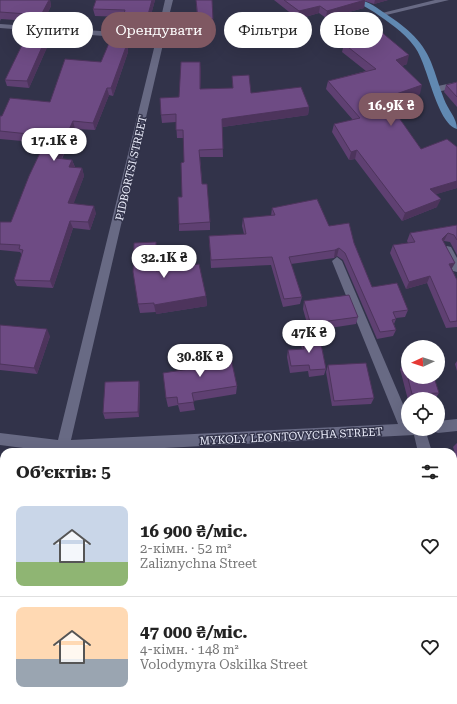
<!DOCTYPE html>
<html lang="uk">
<meta charset="utf-8">
<style>
body{margin:0;font-family:"Roboto Serif",serif;background:#f6f6f6;color:#222;height:100vh;display:flex;flex-direction:column;font-size:15px;white-space:nowrap}
*{box-sizing:border-box;margin:0}
p{font-size:13px;color:#767676}
.icon{flex:none;width:22px;height:22px;fill:none;stroke:currentColor;stroke-width:2;stroke-linecap:round;stroke-linejoin:round}
.map{position:relative;flex:1;overflow:hidden}
.drawer{position:absolute;left:0px;top:448px;width:457px;height:256px;display:flex;flex-direction:column;background:#fff;border-radius:12px 12px 0 0;box-shadow:0 4px 16px #0002}
.drawer>*{flex:none}
.banner{position:absolute;left:12px;top:12px;width:433px;height:36px;display:flex;gap:8px}
.needle{width:26px;rotate:267deg}
.controls{position:absolute;left:401px;top:340px;display:grid;gap:8px}
.controls a{display:grid;place-items:center;width:44px;height:44px;border-radius:50%;background:#fff;box-shadow:0 4px 16px #0002;font-size:20px}
.price{position:absolute;translate:-50% -34px;padding:0 9px;border-radius:14px;background:#fff;color:#222;font-size:13px;line-height:26px;filter:drop-shadow(0 1px 2px #0008)}
.price::after{content:'';position:absolute;left:50%;top:24px;width:12px;height:9px;margin-left:-6px;background:inherit;clip-path:polygon(0 0,100% 0,50% 100%)}
.price.selected{background:#7f5862;color:#fff}
ul{padding:0;list-style:none}
li{display:flex;align-items:center;gap:12px;height:100px;padding:0 16px}
li+li{border-top:1px solid #e0e0e0}
li span{display:grid;place-items:center;flex:none;width:112px;height:80px;border-radius:8px;color:#555}
li>.icon{margin-inline-start:auto}
span .icon{width:48px;height:48px;fill:#fffc;stroke-width:1}
li b{font-size:17px}
h2{display:flex;justify-content:space-between;align-items:center;height:48px;padding:0 16px;font-size:17px}
.pill{padding:0 14px;border-radius:18px;background:#fff;box-shadow:0 4px 16px #0002;font-size:14px;line-height:36px}
.pill.selected{background:#7f5862;color:#fff}
.map>svg:first-child{display:block}
.lines{fill:none;stroke-linecap:round;stroke-linejoin:round}
.minor{fill:#686a84;fill-rule:evenodd}
.major{fill:#6189b2;fill-rule:evenodd}
.wall{fill:#5f4072}
.shaded-wall{fill:#4d345c}
.building{fill:#6e4b84;stroke:#4d345c}
.labels{text-anchor:middle;stroke-width:3;stroke-linejoin:round;paint-order:stroke}
.street-label{font-size:11px;fill:#eaecfa;stroke:#32334a}
</style>
<div class="map">
<svg width="457" height="704" viewBox="0 0 457 704">
<rect width="100%" height="100%" fill="#32334a"/>
<g class="lines">
<!-- minor -->
<g class="minor">
<polygon points="165,0 173,0 164,36 166,38 164,40 71,440 398,424 332,261 337,257 342,261 408,416 408,429 425,429 432,452 418,452 414,435 88,452 54,452 0,445 0,433 58,440 156,40 0,28 0,24 157,35"/>
<polygon points="435,0 449,0 382,16 378,14"/>
<polygon points="457,82 457,88 436,92 432,89 433,87"/>
<polygon points="447,246 451,247 457,258 457,272 453,271 442,250"/>
<polygon points="457,419 457,431 438,433 433,431 432,429 438,429 438,421"/>
<polygon points="453,559 457,560 457,590 453,589"/>
<polygon points="4,618 4,644 0,646 0,620"/>
<rect x="453" y="659" width="4" height="16"/>
<rect x="222" y="700" width="16" height="4"/>
</g>
<!-- major -->
<path class="major" d="M356 0C367 0 374 6 383 12 403 25 422 39 431 62 436 74 439 87 444 99 448 110 457 118 457 129 436 123 428 63 414 46 404 32 388 22 374 12 368 8 361 5 356 0Z"/>
</g>
<!-- wall -->
<g class="wall">
<polygon points="0,0 50,0 51,6 43,22 1,19 0,21"/>
<polygon points="96,0 155,0 146,33 122,31 121,24 123,17 95,16 93,9"/>
<polygon points="196,0 213,19 214,27 198,27"/>
<polygon points="274,0 388,0 374,4 365,1 364,8 326,18 319,13 298,19"/>
<polygon points="127,44 128,52 113,96 109,95 95,130 75,129 62,159 72,160 75,167 82,168 84,176 73,204 96,213 90,230 73,228 53,288 17,286 14,280 22,255 20,252 0,250 0,222 11,222 44,143 0,139 0,116 2,116 50,102 101,62"/>
<polygon points="344,44 407,64 402,66 420,94 402,100 402,111 399,112 398,117 421,149 457,147 457,188 436,194 437,207 402,221 355,159 349,160 332,132 334,124 353,120 326,89 328,81 366,71 342,52"/>
<polygon points="48,45 29,88 7,86 5,80"/>
<polygon points="201,69 200,89 233,88 232,76 251,93 309,107 308,115 222,127 223,157 200,157 202,184 210,222 210,230 179,231 179,224 182,197 184,162 184,138 177,138 176,122 162,123 161,115 179,97"/>
<polygon points="457,82 457,107 444,92 446,85"/>
<polygon points="272,208 329,226 354,243 372,287 408,310 405,317 396,318 396,319 394,324 396,330 393,336 377,339 343,260 337,256 334,258 291,264 302,297 300,304 283,307 271,265 211,268 209,236 244,234 242,226 243,218 271,216"/>
<polygon points="457,225 457,255 450,242 444,241 443,242 452,269 457,280 457,327 446,328 427,283 406,289 390,253 393,245 408,243 407,241 410,233"/>
<polygon points="158,252 158,270 206,296 207,306 156,314 156,312 140,313 138,304"/>
<polygon points="304,301 358,317 356,324 330,328 328,333 319,334 326,369 324,375 309,377 308,371 290,373 287,357 288,350 302,349 300,342 302,335 310,334 303,309"/>
<polygon points="0,325 50,336 37,374 0,370"/>
<polygon points="194,360 237,386 236,394 193,401 195,410 180,412 178,405 168,407 166,398 195,368"/>
<polygon points="457,361 457,371 455,364"/>
<polygon points="404,363 439,393 435,399 408,399 408,400 400,369"/>
<polygon points="328,365 374,398 371,404 332,406 326,372"/>
<polygon points="139,381 140,387 139,417 105,419 103,413"/>
<polygon points="457,443 457,460 453,447"/>
</g>
<!-- shaded-wall -->
<g class="shaded-wall">
<polygon points="49,0 50,0 51,6 43,22 41,15"/>
<polygon points="152,0 155,0 146,33 145,26"/>
<polygon points="365,0 364,8 326,18 327,11"/>
<polygon points="375,0 388,0 374,4"/>
<polygon points="320,6 319,13 298,19 299,11"/>
<polygon points="46,38 48,45 29,88 27,81"/>
<polygon points="127,44 128,52 113,96 111,88"/>
<polygon points="409,55 407,64 394,69 396,60"/>
<polygon points="200,62 201,69 200,97"/>
<polygon points="422,85 420,94 394,102 396,94"/>
<polygon points="107,88 109,95 95,130 93,123"/>
<polygon points="404,103 402,111 399,112 397,119 392,121 395,106"/>
<polygon points="309,107 308,115 222,127 222,119"/>
<polygon points="73,121 75,129 58,166 56,158"/>
<polygon points="357,150 355,159 349,160 351,152"/>
<polygon points="72,160 75,168 69,167"/>
<polygon points="82,168 84,176 71,211 68,203"/>
<polygon points="457,181 457,188 427,197 430,189"/>
<polygon points="441,199 437,207 402,221 405,213"/>
<polygon points="94,206 96,213 90,230 88,222"/>
<polygon points="70,221 73,228 53,288 50,281"/>
<polygon points="448,233 444,241 439,247 442,239"/>
<polygon points="156,242 158,252 158,280 156,271"/>
<polygon points="339,248 337,256 334,258 335,250"/>
<polygon points="455,263 451,270 449,264"/>
<polygon points="430,276 427,283 406,289 409,282"/>
<polygon points="206,296 207,306 156,314 154,305"/>
<polygon points="47,329 50,336 37,374 34,368"/>
<polygon points="139,381 140,387 139,417 138,412"/>
</g>
<!-- building -->
<g class="building">
<polygon points="0,0 49,0 41,15 0,12"/>
<polygon points="96,0 152,0 145,26 121,24 125,10 93,9"/>
<polygon points="196,0 212,0 213,19 198,19"/>
<polygon points="284,0 365,0 327,11 320,6 299,11"/>
<polygon points="379,30 409,55 396,60 422,85 396,94 404,103 395,106 399,111 395,112 421,149 447,139 457,147 457,181 430,189 441,199 405,213 357,150 351,152 334,124 360,118 328,81 376,69 344,44"/>
<polygon points="29,37 46,38 27,81 5,80 22,45 25,45"/>
<polygon points="109,43 127,44 111,88 107,88 93,123 73,121 56,158 72,160 69,167 82,168 68,203 94,206 88,222 70,221 50,281 14,280 23,250 19,249 20,245 0,244 0,222 11,222 29,176 48,136 0,131 0,116 2,116 10,98 50,102 65,59 101,62"/>
<polygon points="181,62 200,62 200,89 233,88 232,76 249,75 251,93 301,87 309,107 222,119 223,149 199,150 202,184 207,184 210,222 179,224 178,197 182,197 181,163 184,162 183,130 176,130 176,114 161,115 160,98 179,97"/>
<polygon points="457,82 457,97 446,85"/>
<polygon points="317,199 329,226 349,223 354,243 372,287 397,283 408,310 393,312 396,319 392,320 396,330 380,332 345,253 339,248 335,250 289,257 302,297 284,299 272,257 211,260 209,236 246,234 243,218 275,215 272,208"/>
<polygon points="457,225 457,240 454,235 448,233 442,239 455,263 449,264 457,280 457,321 450,322 430,276 409,282 393,245 415,242 410,233"/>
<polygon points="156,242 156,271 199,264 206,296 154,305 154,303 138,304 133,272 134,243"/>
<polygon points="349,295 358,317 328,321 330,326 312,329 304,301"/>
<polygon points="0,325 47,329 34,368 0,364"/>
<polygon points="319,334 326,369 310,370 309,365 291,366 288,350 304,349 302,335"/>
<polygon points="230,354 237,386 192,393 194,402 178,404 177,397 166,398 163,373 196,368 194,360"/>
<polygon points="408,362 408,377 434,377 439,393 412,394 404,363"/>
<polygon points="366,363 374,398 334,401 328,365"/>
<polygon points="139,381 138,412 103,413 105,382"/>
<polygon points="398,449 399,452 354,452"/>
<rect x="137" y="700" width="50" height="4"/>
</g>
<g class="labels">
<!-- street labels -->
<g class="street-label">
<text transform="translate(131 168) rotate(-77)" y="4">PIDBORTSI STREET</text>
<text transform="translate(291 436) rotate(-3)" y="4">MYKOLY LEONTOVYCHA STREET</text>
</g>
</g>
</svg>
<div class="controls">
<a><svg class="needle" viewBox="-14 -14 28 28"><path d="M0-13l5 13h-10z" fill="#e53935"/><path d="M0 13l5-13h-10z" fill="#767676"/></svg></a>
<a><svg class="icon" aria-label="locate" viewBox="0 0 24 24"><circle cx="12" cy="12" r="6"/><path d="M12 2v4M12 18v4M2 12h4M18 12h4"/></svg></a>
</div>
<b class="price selected" style="left:391px;top:127px">16.9K ₴</b>
<b class="price" style="left:54px;top:162px">17.1K ₴</b>
<b class="price" style="left:164px;top:279px">32.1K ₴</b>
<b class="price" style="left:309px;top:354px">47K ₴</b>
<b class="price" style="left:200px;top:378px">30.8K ₴</b>
<div class="banner">
<a class="pill">Купити</a>
<a class="pill selected">Орендувати</a>
<a class="pill">Фільтри</a>
<a class="pill">Нове</a>
</div>
<section class="drawer">
<h2>Об’єктів: 5<svg class="icon" aria-label="filters" viewBox="0 0 24 24"><path d="M4 7h16M4 17h16"/><circle cx="9" cy="7" r="2"/><circle cx="15" cy="17" r="2"/></svg></h2>
<ul>
<li><span style="background:linear-gradient(#c9d6e8 70%,#8fb573 0)"><svg class="icon" aria-label="home" viewBox="0 0 24 24"><path d="M3 11l9-7 9 7M6 9v11h12V9"/></svg></span><div><b>16 900 ₴/міс.</b><p>2-кімн. · 52 m²</p><p>Zaliznychna Street</p></div><svg class="icon" aria-label="heart" viewBox="0 0 24 24"><path d="M12 20l-8-8c-3-5 5-10 8-4 3-6 11-1 8 4z"/></svg></li>
<li><span style="background:linear-gradient(#ffd9b3 65%,#9aa5b1 0)"><svg class="icon" aria-label="home" viewBox="0 0 24 24"><path d="M3 11l9-7 9 7M6 9v11h12V9"/></svg></span><div><b>47 000 ₴/міс.</b><p>4-кімн. · 148 m²</p><p>Volodymyra Oskilka Street</p></div><svg class="icon" aria-label="heart" viewBox="0 0 24 24"><path d="M12 20l-8-8c-3-5 5-10 8-4 3-6 11-1 8 4z"/></svg></li>
</ul>
</section>
</div>
